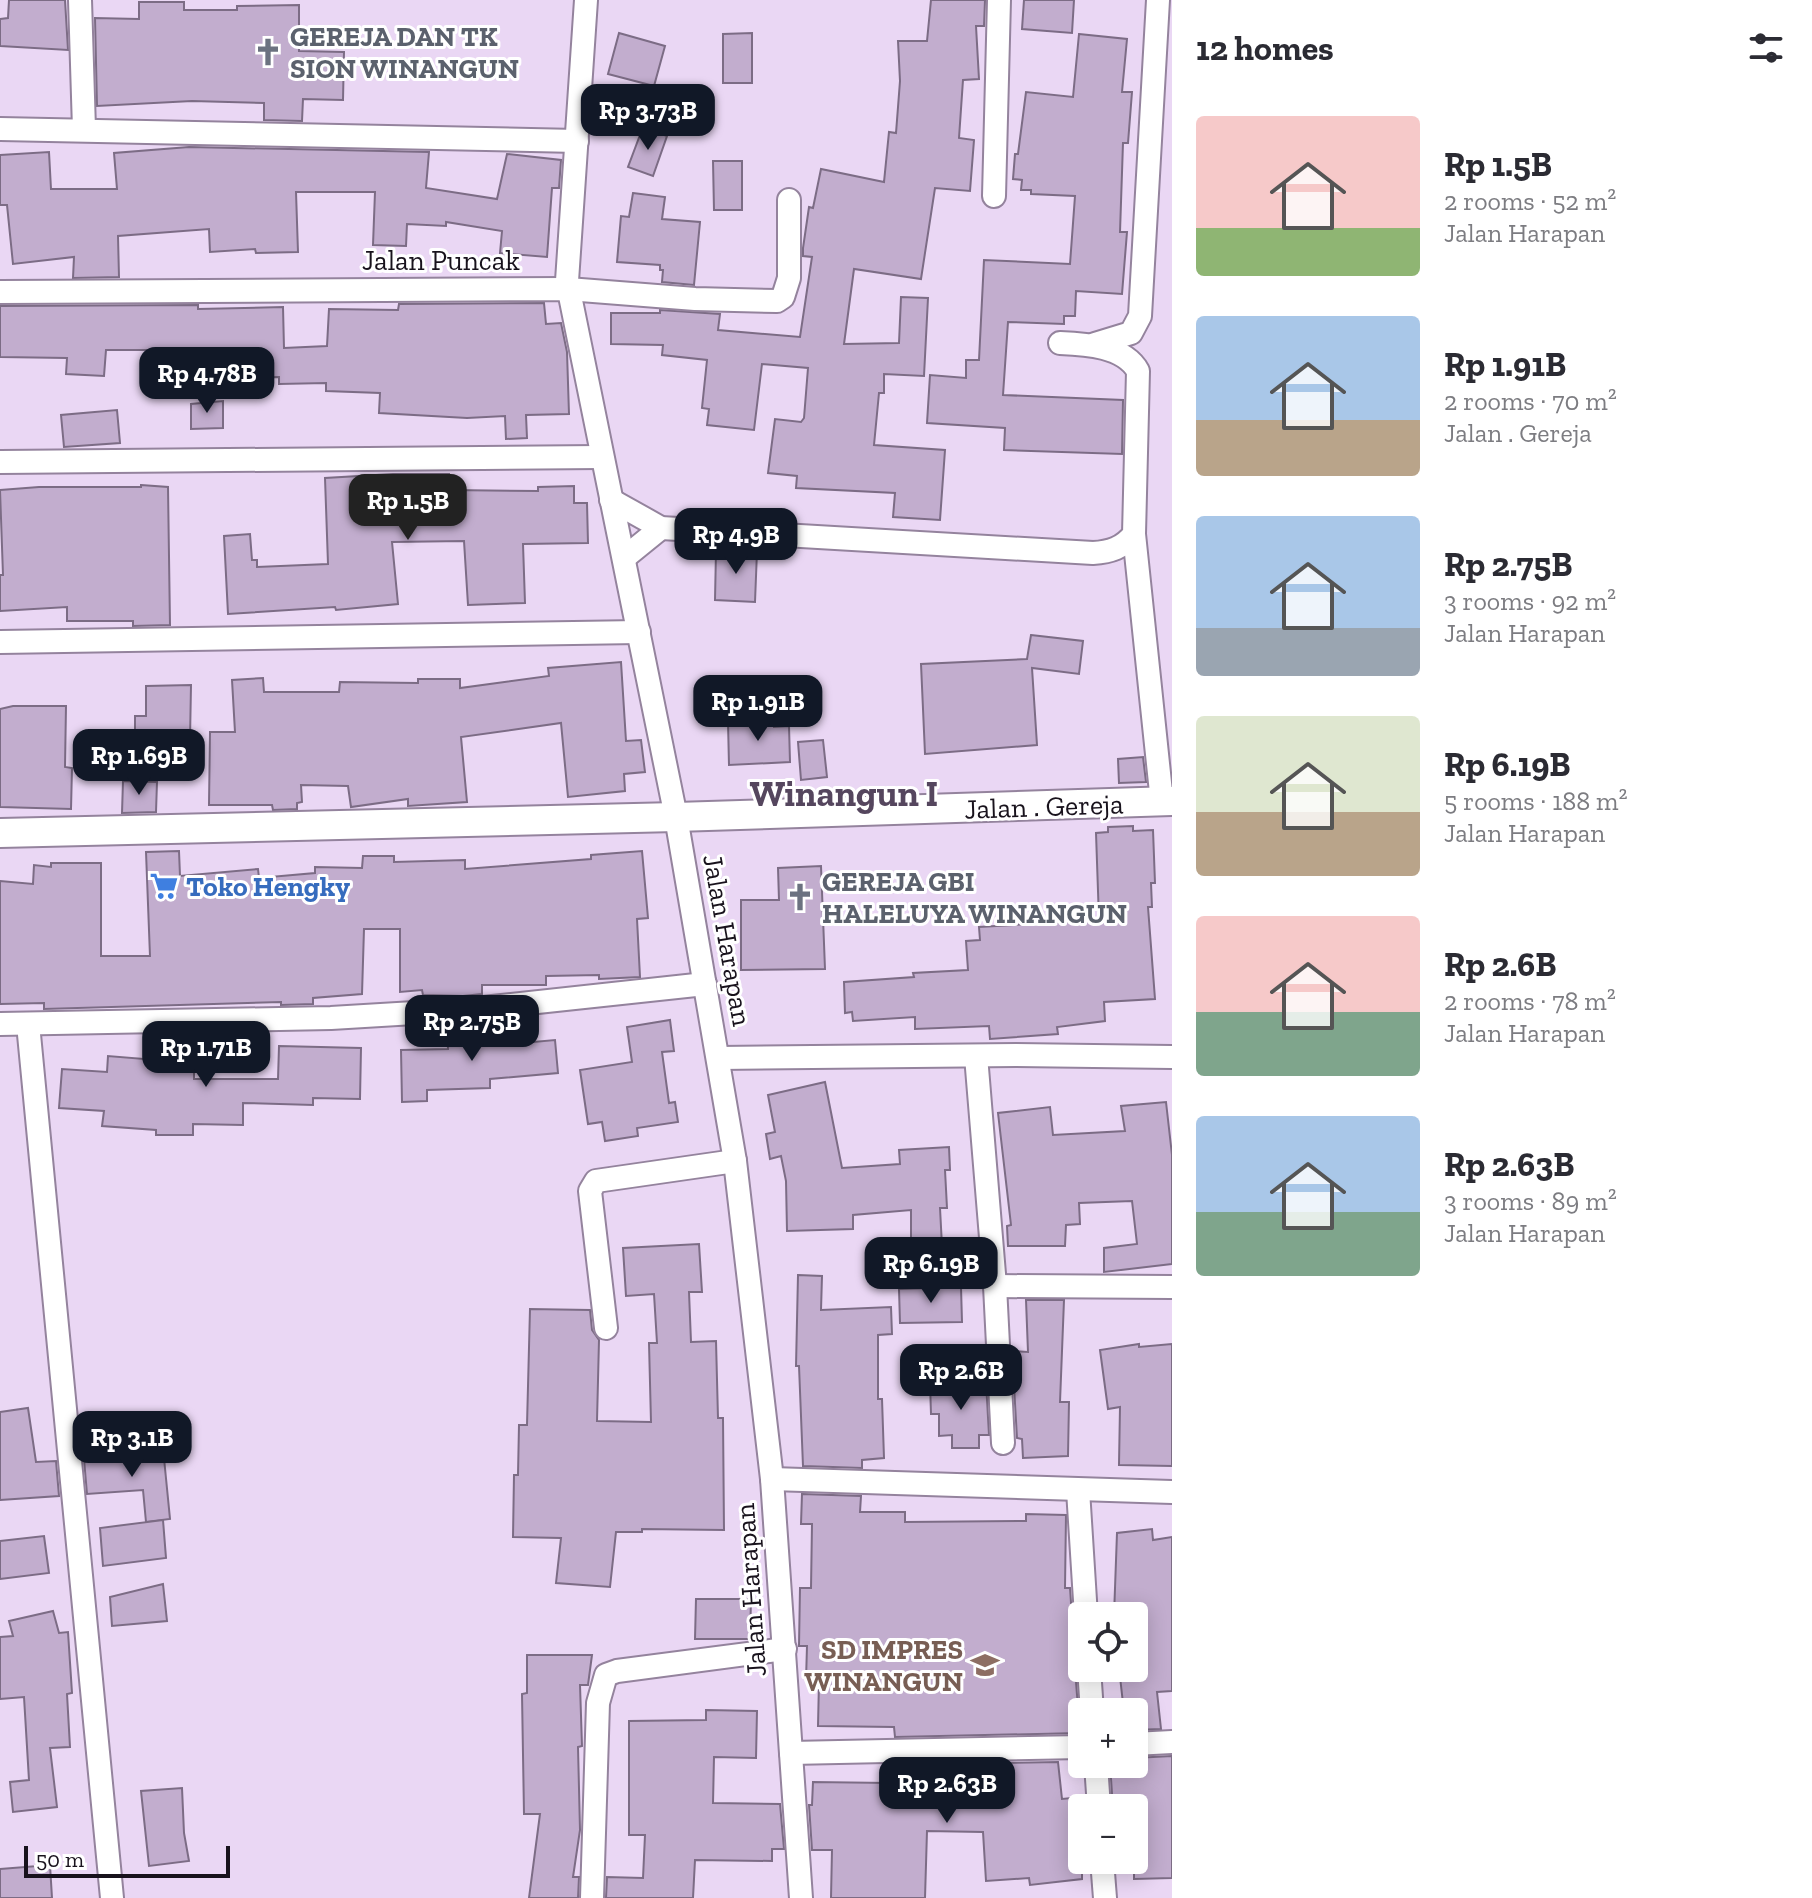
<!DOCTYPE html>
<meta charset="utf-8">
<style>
body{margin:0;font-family:"Zilla Slab",serif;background:#f7f7f7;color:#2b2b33;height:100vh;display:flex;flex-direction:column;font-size:30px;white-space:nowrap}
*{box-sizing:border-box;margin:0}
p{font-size:26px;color:#7c7c81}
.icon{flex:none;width:44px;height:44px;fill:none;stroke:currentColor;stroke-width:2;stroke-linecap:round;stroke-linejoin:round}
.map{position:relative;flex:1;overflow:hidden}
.sheet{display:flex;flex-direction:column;background:#fff;width:640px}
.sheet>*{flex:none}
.fabs{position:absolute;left:1068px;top:1602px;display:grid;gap:16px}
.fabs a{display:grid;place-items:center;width:80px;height:80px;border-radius:8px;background:#fff;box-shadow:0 4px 20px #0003;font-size:40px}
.scale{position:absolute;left:24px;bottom:20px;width:206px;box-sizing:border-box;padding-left:8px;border:4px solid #18121c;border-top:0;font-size:22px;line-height:28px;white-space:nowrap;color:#18121c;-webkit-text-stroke:6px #fff;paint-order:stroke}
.price{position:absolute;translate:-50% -68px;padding:0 18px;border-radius:16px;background:#111827;color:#fff;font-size:26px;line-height:52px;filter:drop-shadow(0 2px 4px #0008)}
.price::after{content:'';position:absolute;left:50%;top:48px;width:24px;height:18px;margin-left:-12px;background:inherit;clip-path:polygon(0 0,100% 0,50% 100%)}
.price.current{background:#222;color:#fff}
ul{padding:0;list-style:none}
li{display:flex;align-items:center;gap:24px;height:200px;padding:0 24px}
li span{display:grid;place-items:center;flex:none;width:224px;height:160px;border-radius:8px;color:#555}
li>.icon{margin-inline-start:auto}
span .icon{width:96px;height:96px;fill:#fffc;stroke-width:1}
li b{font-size:34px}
h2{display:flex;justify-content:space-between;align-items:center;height:96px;padding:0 24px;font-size:34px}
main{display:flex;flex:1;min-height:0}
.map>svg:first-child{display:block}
.building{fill:#c2adce;stroke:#7c6c85;stroke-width:2}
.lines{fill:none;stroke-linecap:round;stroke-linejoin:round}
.minor-casing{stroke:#94839d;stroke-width:26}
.tertiary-casing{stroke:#94839d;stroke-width:32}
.minor{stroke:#fff;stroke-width:22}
.tertiary{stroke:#fff;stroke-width:28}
.labels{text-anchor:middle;stroke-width:6;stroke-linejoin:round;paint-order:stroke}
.worship-label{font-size:28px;font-weight:bold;fill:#5b616d;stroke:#fff;text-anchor:start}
.street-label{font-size:28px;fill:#18121c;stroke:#fff}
.shop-label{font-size:28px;font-weight:bold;fill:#366cbe;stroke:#fff;text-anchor:start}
.education-label{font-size:28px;font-weight:bold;fill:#785e54;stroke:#fff;text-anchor:end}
.district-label{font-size:36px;font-weight:bold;fill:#55465e;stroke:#fff}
</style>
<main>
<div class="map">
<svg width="1172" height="1898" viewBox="0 0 1172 1898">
<rect width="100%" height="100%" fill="#ead7f4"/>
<!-- building -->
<g class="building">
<polygon points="9,0 65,0 68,50 0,46 0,19 8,18"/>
<polygon points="931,0 985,0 984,26 976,26 979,79 963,80 959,138 974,140 970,191 935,188 921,279 854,269 844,344 899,343 901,297 928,298 924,376 884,374 884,393 879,393 874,445 945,450 940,520 893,517 895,493 796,488 797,476 768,473 775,419 801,422 804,418 808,368 762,364 754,430 707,425 709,409 702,408 707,360 662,355 663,345 611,344 611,313 660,313 660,310 720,314 718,330 800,337 812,257 803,256 803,248 809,207 813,208 821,169 884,182 889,132 896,133 900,81 898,41 927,41"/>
<polygon points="1024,0 1074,0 1072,33 1022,29"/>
<polygon points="139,2 184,2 184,10 237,10 237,6 299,5 299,51 344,52 343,100 303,99 302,121 264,120 264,103 192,101 97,106 95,18 139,19"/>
<polygon points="619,33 665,46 654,86 608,74"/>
<polygon points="752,33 752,83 723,83 723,34"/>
<polygon points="1079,34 1127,39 1122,92 1132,92 1128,143 1123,143 1120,232 1127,232 1122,294 1076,291 1075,316 1064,316 1064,324 1008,322 1003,395 1123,400 1122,454 1004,450 1005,428 927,423 930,375 966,378 966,360 979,360 984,260 1070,264 1075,196 1031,194 1031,190 1021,190 1022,180 1013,179 1015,154 1018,154 1026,92 1073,97"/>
<polygon points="643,127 667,136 653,176 628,167"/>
<polygon points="189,147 429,152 426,188 497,199 507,154 561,160 559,188 552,188 547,257 500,253 502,231 446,222 446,226 407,224 406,246 373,245 375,192 296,192 298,252 256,253 255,249 210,252 209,229 118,236 119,277 73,278 74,257 13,264 7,205 0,205 0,155 49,152 51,189 117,189 114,153"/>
<polygon points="713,161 742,161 742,210 714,210"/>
<polygon points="633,193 665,197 662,219 700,222 694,285 662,282 663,270 660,270 660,265 617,262 621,216 629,217"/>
<polygon points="544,303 546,324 561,323 567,352 569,414 526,415 527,438 506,439 505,416 467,418 379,413 380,393 326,391 326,383 279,384 279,377 229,378 229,385 154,380 153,350 106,350 104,376 66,374 67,358 0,357 0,306 198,305 198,309 283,307 284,348 327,346 329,309 398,310 399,304"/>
<polygon points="223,401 223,428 191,429 191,404"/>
<polygon points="117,410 120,443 64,447 61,415"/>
<polygon points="393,474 449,474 449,490 538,491 538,487 574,486 574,503 587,503 588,543 523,544 525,603 468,605 464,541 392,542 398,604 336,610 335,607 228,614 224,536 250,534 252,560 257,560 257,567 328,564 325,478"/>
<polygon points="141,485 168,487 170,625 133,626 133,621 67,621 67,607 0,611 0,575 3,575 0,490 39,487 141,487"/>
<polygon points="716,551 757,551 755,602 715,600"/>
<polygon points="1031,635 1083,641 1079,674 1032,668 1037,745 925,754 921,664 1027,659"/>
<polygon points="621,662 626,741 641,740 645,772 624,774 625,791 568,797 561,723 461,737 467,802 408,806 408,799 351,807 348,786 301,785 302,802 297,803 297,809 273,810 272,805 209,805 210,732 235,732 232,680 263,678 264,692 339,692 340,682 418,683 418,679 460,679 460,688 549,676 548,668"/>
<polygon points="191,685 190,739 135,739 135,716 146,716 146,686"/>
<polygon points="13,706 66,706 65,767 72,768 71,809 0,807 0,709"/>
<polygon points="774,720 774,727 789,726 790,762 729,765 728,722"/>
<polygon points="823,740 827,777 801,780 798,742"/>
<polygon points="1143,757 1146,782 1119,783 1118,759"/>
<polygon points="123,781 157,782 156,812 122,813"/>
<polygon points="1133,826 1133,831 1153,830 1155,883 1151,883 1152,907 1148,907 1155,999 1104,1002 1105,1021 1057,1027 1058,1034 990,1039 989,1026 915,1029 915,1017 853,1021 852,1012 845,1013 844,982 914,977 913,973 968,970 966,941 980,940 979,927 1099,920 1096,833 1108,832 1108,827"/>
<polygon points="179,851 180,876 258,869 259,878 315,873 315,867 362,868 363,856 394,856 394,862 465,860 465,869 591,859 591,855 642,851 648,918 637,919 640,977 599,979 599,975 546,976 546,985 482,985 482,994 463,996 423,995 422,990 400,992 400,929 364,929 362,994 313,998 313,1004 281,1005 281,1002 44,1009 44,1003 0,1004 0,881 33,884 34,865 51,867 51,863 101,863 101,956 150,956 146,852"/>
<polygon points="821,866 825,969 741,970 741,900 779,900 778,868"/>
<polygon points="670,1020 674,1051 662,1052 669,1103 675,1102 678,1122 637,1128 638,1136 605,1141 602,1122 588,1124 580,1070 632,1062 627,1027"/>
<polygon points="484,1022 484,1036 489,1036 490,1046 555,1040 558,1073 490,1079 490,1088 427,1090 427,1101 402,1102 401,1050 448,1049 447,1025"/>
<polygon points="279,1046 361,1048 360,1099 313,1098 313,1105 243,1103 243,1125 193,1124 193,1135 156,1135 156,1130 102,1126 104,1111 59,1108 62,1069 107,1072 108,1056 156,1060 156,1055 194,1055 194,1079 278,1079"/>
<polygon points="825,1082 842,1168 900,1164 899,1150 949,1147 950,1170 945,1170 947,1208 940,1208 942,1246 911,1246 911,1210 853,1215 853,1229 787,1231 786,1181 781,1156 770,1159 766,1134 775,1132 768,1095"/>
<polygon points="1166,1102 1172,1155 1172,1264 1104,1272 1104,1248 1137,1244 1132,1201 1079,1203 1080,1224 1066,1225 1065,1246 1008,1246 1007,1226 1011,1225 998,1113 1050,1107 1053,1135 1125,1131 1121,1106"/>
<polygon points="699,1244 702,1292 689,1292 691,1342 716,1341 718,1418 723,1418 724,1530 642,1529 642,1532 616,1532 610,1587 556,1583 561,1538 513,1537 514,1475 518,1475 519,1425 527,1425 530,1309 590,1310 592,1330 599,1340 597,1421 651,1422 649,1343 657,1343 654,1294 626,1296 623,1248"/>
<polygon points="798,1275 822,1276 821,1310 891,1307 892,1334 878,1335 878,1399 882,1399 884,1458 862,1460 862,1468 803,1466 799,1366 796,1366"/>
<polygon points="961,1287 962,1322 900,1323 899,1289"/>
<polygon points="1026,1300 1064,1300 1060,1402 1069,1402 1068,1456 1023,1458 1022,1439 1017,1438 1012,1351 1028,1352"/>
<polygon points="1139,1344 1139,1347 1172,1344 1172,1466 1119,1465 1120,1407 1108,1409 1100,1350"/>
<polygon points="986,1382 989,1435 979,1435 979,1448 952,1448 952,1435 939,1436 939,1414 931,1414 930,1383"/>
<polygon points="28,1408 36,1462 56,1461 59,1496 0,1500 0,1412"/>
<polygon points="163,1448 170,1519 146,1522 143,1490 87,1494 84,1459"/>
<polygon points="802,1494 861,1496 860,1512 905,1512 905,1522 1026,1521 1026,1514 1066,1515 1065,1588 1070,1588 1072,1617 1076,1626 1078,1660 1075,1669 1080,1733 895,1737 894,1727 818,1726 819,1681 806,1680 807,1646 799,1646 800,1588 811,1588 812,1524 801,1524"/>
<polygon points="163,1520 166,1558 103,1566 100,1528"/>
<polygon points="1152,1529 1153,1540 1172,1537 1172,1691 1157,1692 1161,1729 1134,1730 1134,1712 1124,1712 1119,1668 1134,1668 1134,1616 1114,1616 1117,1533"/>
<polygon points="44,1536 49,1573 0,1579 0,1541"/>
<polygon points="163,1584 167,1621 112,1626 110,1597"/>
<polygon points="696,1599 751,1599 750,1639 695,1639"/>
<polygon points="53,1611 59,1633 68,1632 72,1693 67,1694 70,1747 50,1748 57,1807 13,1812 10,1782 29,1780 24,1697 0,1699 0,1637 13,1636 9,1621"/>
<polygon points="527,1655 592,1655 588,1685 580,1685 582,1746 578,1747 580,1830 573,1877 579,1877 578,1898 529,1898 540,1814 524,1814 522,1694 527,1693"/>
<polygon points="706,1710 757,1711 756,1758 714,1757 713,1803 780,1804 784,1849 772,1849 772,1861 695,1860 693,1898 606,1898 607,1877 643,1878 645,1835 629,1835 629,1721 706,1720"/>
<polygon points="1172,1756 1172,1878 1134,1879 1134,1808 1113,1808 1110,1764 1134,1764 1134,1758"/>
<polygon points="1058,1762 1062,1799 1082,1797 1082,1879 1030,1885 1029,1878 986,1881 983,1832 927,1831 925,1898 831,1898 832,1850 812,1850 809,1805 812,1805 813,1782 889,1783 889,1773 896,1773 896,1765"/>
<polygon points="182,1788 184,1833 189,1861 149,1866 141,1791"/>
<polygon points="50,1865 52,1898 0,1898 0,1869"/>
</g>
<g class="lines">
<defs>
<g id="minor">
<polyline points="80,0 84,129"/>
<polyline points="586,0 567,281 676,817 735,1161 772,1479 801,1898"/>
<polyline points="0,129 577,141"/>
<polyline points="994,196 999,0"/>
<polyline points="0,292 568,289 695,299 777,301 783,297 789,278 789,200"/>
<polyline points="1095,344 1131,333 1140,316 1158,0"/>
<polyline points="0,462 601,457"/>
<path d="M611 500 661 528 1093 553C1110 552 1123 548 1134 534L1138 371C1124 346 1086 344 1060 343"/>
<polyline points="1134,534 1162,802"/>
<polyline points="624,558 661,528"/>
<polyline points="0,642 639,632"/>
<polyline points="0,1024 331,1018 464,1010 705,984"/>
<polyline points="28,1024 112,1898"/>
<polyline points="976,1056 995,1286 1003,1443"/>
<polyline points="719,1058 1016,1055 1172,1057"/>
<polyline points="995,1286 1172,1287"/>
<polyline points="606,1328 590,1191 596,1181 735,1161"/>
<polyline points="772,1479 1172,1492"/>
<polyline points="1078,1490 1086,1616"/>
<polyline points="1089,1668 1092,1712"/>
<polyline points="1134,1744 1172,1742"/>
<polyline points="791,1753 1082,1747"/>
<polyline points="1096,1764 1099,1808"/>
<polyline points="1102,1860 1105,1898"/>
<polyline points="592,1898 598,1703 606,1675 617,1671 785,1649"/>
</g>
<polyline id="tertiary" points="0,833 676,817 1172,801"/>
</defs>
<!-- minor casing -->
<use href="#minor" class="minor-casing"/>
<!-- tertiary casing -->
<use href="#tertiary" class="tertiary-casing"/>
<!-- minor -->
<use href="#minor" class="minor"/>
<!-- tertiary -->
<use href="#tertiary" class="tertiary"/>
</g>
<!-- icons -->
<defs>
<symbol id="church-bare" viewBox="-9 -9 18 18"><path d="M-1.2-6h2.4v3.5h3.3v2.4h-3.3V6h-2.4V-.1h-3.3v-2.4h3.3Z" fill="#6b7280" stroke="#fff" stroke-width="2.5" paint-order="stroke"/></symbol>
<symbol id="supermarket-bare" viewBox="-9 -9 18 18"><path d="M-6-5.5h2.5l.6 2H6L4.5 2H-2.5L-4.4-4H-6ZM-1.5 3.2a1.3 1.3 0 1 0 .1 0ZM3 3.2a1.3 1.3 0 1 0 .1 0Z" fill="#3f7fe0" stroke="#fff" stroke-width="2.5" paint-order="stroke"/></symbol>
<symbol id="school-bare" viewBox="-9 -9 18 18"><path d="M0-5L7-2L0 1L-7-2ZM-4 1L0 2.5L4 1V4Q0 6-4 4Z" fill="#8d6e63" stroke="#fff" stroke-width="2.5" paint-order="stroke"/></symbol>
</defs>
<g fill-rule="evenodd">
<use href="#church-bare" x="248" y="32" width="40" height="40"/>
<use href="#supermarket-bare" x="144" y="866" width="40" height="40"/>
<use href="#church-bare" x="780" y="877" width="40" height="40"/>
<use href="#school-bare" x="965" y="1645" width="40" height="40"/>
</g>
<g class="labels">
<!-- worship labels -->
<g class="worship-label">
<text x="290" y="46">GEREJA DAN TK<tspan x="290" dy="32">SION WINANGUN</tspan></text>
<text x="822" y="891">GEREJA GBI<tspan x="822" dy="32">HALELUYA WINANGUN</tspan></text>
</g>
<!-- street labels -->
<g class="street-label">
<text x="441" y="270">Jalan Puncak</text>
<text transform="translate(1044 806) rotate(-2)" y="10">Jalan . Gereja</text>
<text transform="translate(728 940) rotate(80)" y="10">Jalan Harapan</text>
<text transform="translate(750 1590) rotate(-94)" y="10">Jalan Harapan</text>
</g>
<!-- shop labels -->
<g class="shop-label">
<text x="186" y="896">Toko Hengky</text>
</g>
<!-- education labels -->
<g class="education-label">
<text x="963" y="1659">SD IMPRES<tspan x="963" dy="32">WINANGUN</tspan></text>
</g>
<!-- district labels -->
<g class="district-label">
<text x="844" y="806">Winangun I</text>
</g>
</g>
</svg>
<div class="fabs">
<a><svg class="icon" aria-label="locate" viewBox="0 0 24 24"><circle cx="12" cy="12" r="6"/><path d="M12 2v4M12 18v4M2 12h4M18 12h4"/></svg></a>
<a>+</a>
<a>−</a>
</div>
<div class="scale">50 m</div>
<b class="price" style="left:648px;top:152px">Rp 3.73B</b>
<b class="price" style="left:207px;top:415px">Rp 4.78B</b>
<b class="price current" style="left:408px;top:542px">Rp 1.5B</b>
<b class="price" style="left:736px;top:576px">Rp 4.9B</b>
<b class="price" style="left:758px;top:743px">Rp 1.91B</b>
<b class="price" style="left:139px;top:797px">Rp 1.69B</b>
<b class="price" style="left:472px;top:1063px">Rp 2.75B</b>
<b class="price" style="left:206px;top:1089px">Rp 1.71B</b>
<b class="price" style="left:931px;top:1305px">Rp 6.19B</b>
<b class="price" style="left:961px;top:1412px">Rp 2.6B</b>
<b class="price" style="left:132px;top:1479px">Rp 3.1B</b>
<b class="price" style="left:947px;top:1825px">Rp 2.63B</b>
</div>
<section class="sheet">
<h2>12 homes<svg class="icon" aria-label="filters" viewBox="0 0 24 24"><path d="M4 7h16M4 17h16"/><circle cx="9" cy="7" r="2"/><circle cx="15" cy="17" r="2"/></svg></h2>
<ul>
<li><span style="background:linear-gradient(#f6c9c9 70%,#8fb573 0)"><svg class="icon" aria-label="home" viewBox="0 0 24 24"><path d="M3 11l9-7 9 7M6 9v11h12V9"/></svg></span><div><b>Rp 1.5B</b><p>2 rooms · 52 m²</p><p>Jalan Harapan</p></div></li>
<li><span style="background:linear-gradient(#a9c7e8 65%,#b9a48a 0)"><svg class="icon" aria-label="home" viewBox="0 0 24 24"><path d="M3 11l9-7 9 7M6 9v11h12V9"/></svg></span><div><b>Rp 1.91B</b><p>2 rooms · 70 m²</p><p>Jalan . Gereja</p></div></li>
<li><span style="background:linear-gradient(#a9c7e8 70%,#9aa5b1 0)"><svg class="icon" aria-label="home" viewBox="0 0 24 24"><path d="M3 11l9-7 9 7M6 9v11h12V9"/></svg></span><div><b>Rp 2.75B</b><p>3 rooms · 92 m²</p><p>Jalan Harapan</p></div></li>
<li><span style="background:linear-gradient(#dfe7d0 60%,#b9a48a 0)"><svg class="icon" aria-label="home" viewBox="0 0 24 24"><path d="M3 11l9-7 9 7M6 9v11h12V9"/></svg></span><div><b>Rp 6.19B</b><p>5 rooms · 188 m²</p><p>Jalan Harapan</p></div></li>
<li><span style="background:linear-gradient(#f6c9c9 60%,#7fa58c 0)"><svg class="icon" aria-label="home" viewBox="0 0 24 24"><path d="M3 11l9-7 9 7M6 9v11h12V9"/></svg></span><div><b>Rp 2.6B</b><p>2 rooms · 78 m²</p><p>Jalan Harapan</p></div></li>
<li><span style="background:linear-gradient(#a9c7e8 60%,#7fa58c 0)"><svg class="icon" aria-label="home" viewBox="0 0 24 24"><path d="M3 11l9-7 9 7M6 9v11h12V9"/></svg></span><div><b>Rp 2.63B</b><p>3 rooms · 89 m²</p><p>Jalan Harapan</p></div></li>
</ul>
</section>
</main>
